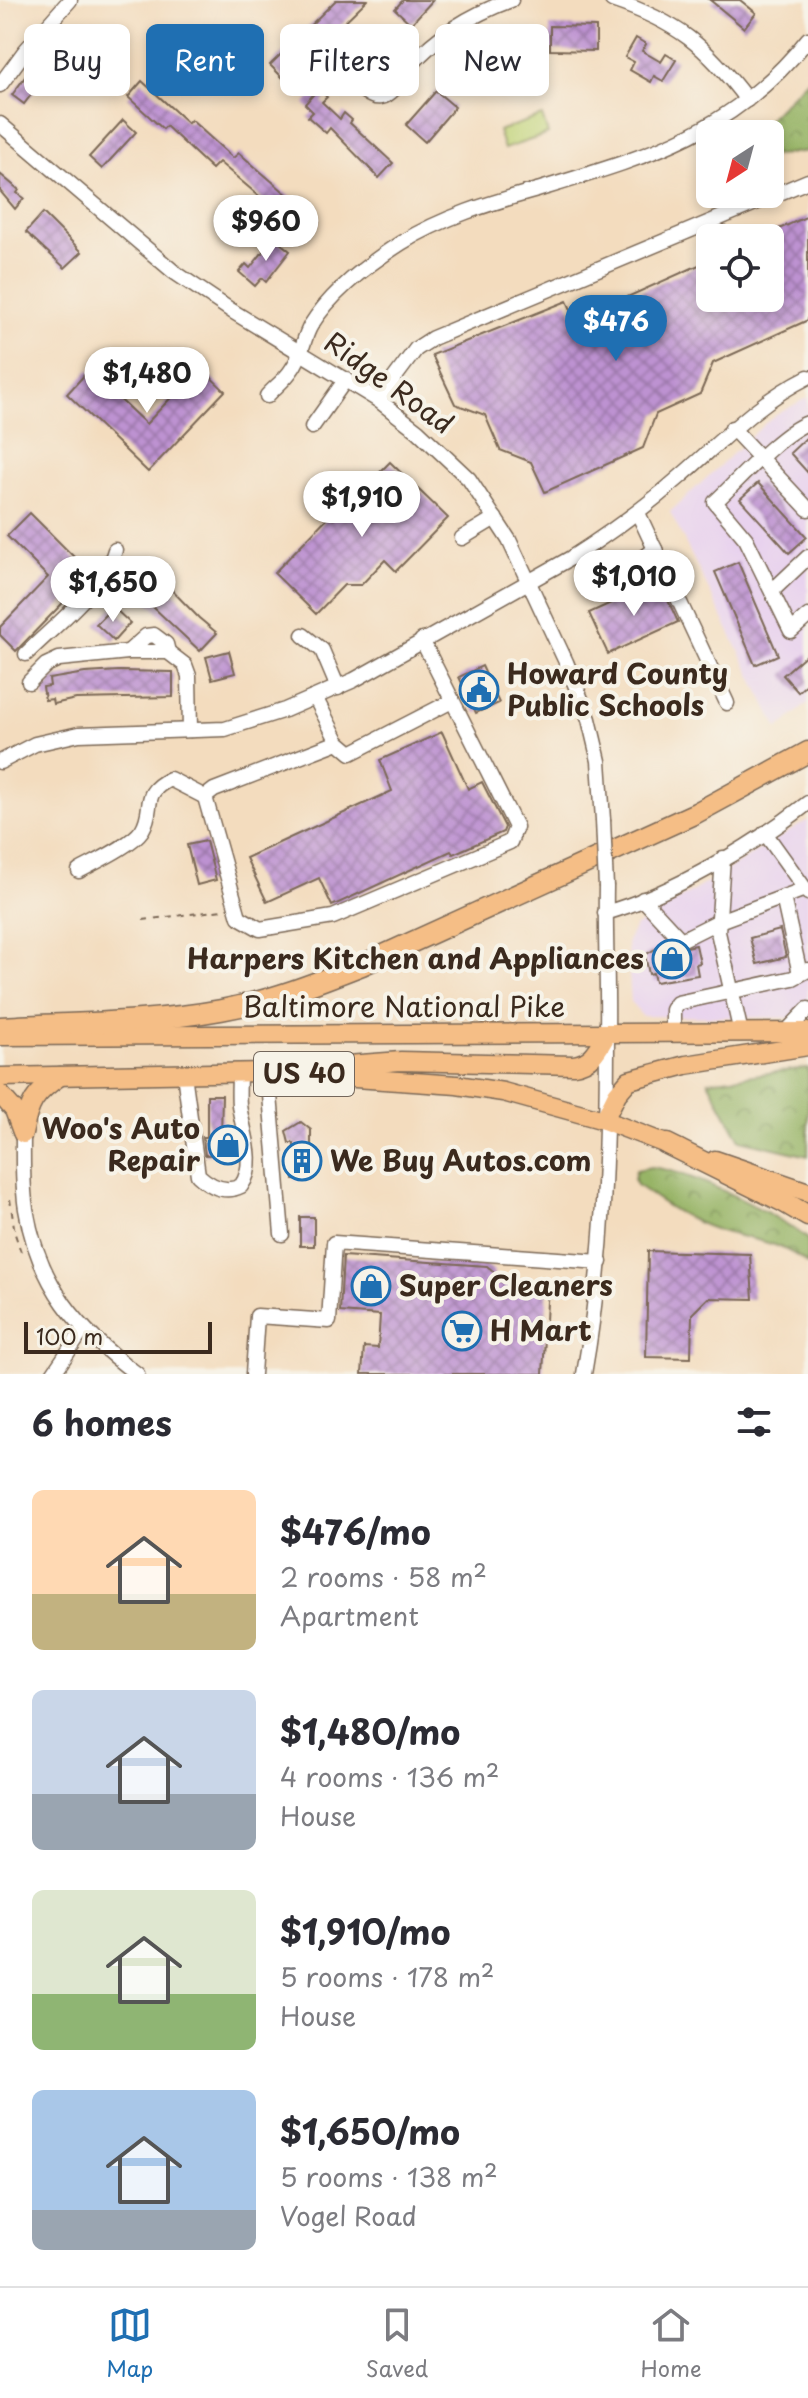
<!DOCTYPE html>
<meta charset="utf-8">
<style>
body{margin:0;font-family:"Playpen Sans",sans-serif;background:#f2f2f3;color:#2b2b33;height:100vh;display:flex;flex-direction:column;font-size:30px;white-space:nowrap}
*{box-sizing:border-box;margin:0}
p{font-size:26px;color:#7c7c81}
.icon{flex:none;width:44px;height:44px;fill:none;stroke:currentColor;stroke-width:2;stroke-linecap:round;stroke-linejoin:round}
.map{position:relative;height:1374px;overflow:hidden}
.sheet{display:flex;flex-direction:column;background:#fff;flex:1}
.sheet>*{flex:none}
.banner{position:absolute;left:24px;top:24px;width:760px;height:72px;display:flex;gap:16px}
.needle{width:52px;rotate:216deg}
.buttons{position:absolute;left:696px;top:120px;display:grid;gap:16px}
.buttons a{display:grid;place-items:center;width:88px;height:88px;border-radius:12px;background:#fff;box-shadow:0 4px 12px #0003;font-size:40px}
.scale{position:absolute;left:24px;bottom:20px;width:188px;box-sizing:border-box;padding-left:8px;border:4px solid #3b2a1e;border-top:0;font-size:22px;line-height:28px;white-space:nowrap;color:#3b2a1e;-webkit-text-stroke:6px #f7f3e8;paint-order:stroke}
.price{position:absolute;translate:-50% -68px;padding:0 18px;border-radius:28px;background:#fff;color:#222;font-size:26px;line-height:52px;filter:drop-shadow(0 2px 4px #0008)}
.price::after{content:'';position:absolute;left:50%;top:48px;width:24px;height:18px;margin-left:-12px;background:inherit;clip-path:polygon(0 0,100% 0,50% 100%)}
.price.active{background:#1f6fb2;color:#fff}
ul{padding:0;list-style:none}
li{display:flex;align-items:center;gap:24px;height:200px;padding:0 32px}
li span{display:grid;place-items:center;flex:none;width:224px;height:160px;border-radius:12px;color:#555}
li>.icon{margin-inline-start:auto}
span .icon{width:96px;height:96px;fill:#fffc;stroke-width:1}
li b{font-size:34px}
h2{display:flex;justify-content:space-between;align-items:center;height:96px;padding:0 32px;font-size:34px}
.tag{padding:0 28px;border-radius:12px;background:#fff;box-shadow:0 4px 12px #0003;font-size:28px;line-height:72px}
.tag.active{background:#1f6fb2;color:#fff}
.tab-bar{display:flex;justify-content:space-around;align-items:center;height:112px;border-top:2px solid #e1e1e2;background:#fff;font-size:22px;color:#7c7c81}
.tab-bar a{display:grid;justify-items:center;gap:4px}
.tab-bar .active{color:#1f6fb2}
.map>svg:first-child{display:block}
.built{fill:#e8d2ee}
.forest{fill:url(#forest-crowns);stroke:#696f42;stroke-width:2}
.green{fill:#bfd275;stroke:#7d7e4a;stroke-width:2}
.building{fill:url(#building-cross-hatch)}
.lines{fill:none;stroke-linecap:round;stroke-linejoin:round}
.minor-casing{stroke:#7b6856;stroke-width:17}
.major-casing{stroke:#7b6856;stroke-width:21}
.highway-casing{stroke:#7b6856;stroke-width:23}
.path{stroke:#7b6856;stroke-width:2;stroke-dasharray:6 6;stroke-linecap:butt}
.minor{stroke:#fff;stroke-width:14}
.major{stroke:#f5be86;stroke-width:18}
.highway{stroke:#f5be86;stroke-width:20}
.minor-bridge-casing{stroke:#7b6856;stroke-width:17;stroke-linecap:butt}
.minor-bridge{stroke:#fff;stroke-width:14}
.labels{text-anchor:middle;stroke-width:8;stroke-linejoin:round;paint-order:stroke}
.shield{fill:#f7f3e8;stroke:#73665b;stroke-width:2}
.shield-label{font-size:26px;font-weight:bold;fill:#3b2a1e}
.street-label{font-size:28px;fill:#3b2a1e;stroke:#f7f3e8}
.poi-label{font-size:28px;font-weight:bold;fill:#3b2a1e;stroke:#f7f3e8;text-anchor:start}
</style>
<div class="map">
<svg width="808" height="1374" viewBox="0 0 808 1374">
<defs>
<pattern id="forest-crowns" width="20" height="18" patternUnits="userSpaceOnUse" patternTransform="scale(2)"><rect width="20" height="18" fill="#97b466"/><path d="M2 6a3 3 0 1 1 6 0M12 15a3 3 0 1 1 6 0" fill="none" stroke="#7c9353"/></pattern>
<pattern id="building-cross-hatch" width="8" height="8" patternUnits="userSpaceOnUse" patternTransform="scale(2)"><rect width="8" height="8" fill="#bd92d1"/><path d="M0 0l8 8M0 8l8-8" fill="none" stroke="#9b77a9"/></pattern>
</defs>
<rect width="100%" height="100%" fill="#f7f3e8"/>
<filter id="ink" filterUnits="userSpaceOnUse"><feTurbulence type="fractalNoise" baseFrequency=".0125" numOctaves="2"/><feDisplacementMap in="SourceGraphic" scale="16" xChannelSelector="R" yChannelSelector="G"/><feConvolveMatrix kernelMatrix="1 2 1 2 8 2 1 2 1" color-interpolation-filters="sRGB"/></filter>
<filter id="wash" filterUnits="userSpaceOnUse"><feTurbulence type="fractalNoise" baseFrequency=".006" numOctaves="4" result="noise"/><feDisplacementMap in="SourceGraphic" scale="32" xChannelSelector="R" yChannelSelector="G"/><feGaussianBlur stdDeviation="1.8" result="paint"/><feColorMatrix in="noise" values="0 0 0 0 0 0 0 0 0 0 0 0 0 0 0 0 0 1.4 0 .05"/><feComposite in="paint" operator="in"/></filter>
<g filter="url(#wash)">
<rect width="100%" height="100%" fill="#f3dcbe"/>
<!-- built -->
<g class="built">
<polygon points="808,397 808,703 778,729 670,512 771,418"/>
<polygon points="808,820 808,1018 642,1016 631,1002 627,941 635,927"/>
</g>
<!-- forest -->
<g class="forest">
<polygon points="808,79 808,151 770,156 770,134 753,134"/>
<polygon points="808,1068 808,1156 740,1140 708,1081"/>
<path d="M651 1167C693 1172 774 1213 808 1239V1264C779 1240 754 1241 720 1231 688 1221 663 1204 637 1185L634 1179 636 1170Z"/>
</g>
<!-- green -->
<polygon class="green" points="542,116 548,134 504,149 498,131"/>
<g id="blocks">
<!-- building -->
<g class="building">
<polygon points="336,0 367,0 285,80 270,65"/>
<polygon points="403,0 433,0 411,24 395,9"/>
<polygon points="710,0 740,0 756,13 744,28"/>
<polygon points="550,26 596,27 596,51 550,50"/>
<polygon points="513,35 522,51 510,57 513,63 493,74 491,69 482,73 472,53 481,48 483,52"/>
<polygon points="636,38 646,44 642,51 661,62 666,54 676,60 663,81 654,76 651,82 630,70 634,62 625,57"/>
<polygon points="25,77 37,87 24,104 12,95"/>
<polygon points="142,81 188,123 191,120 233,158 239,153 319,222 306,236 219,162 212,169 166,126 163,129 128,97"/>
<polygon points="318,89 327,97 322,102 340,119 344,113 352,120 350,123 393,163 379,178 330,128 326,133 308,117 313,112 305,104"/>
<polygon points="436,91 455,107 425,142 406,125"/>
<polygon points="123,120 136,132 102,169 89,157"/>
<polygon points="0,174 19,190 17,193 24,198 15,209 0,191"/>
<polygon points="43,213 82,252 65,268 26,232"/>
<polygon points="808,216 808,320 713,363 700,394 656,414 643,448 545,492 531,462 500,450 485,415 455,404 432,355 567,301 576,320 710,260 710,298 770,298 770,233"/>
<polygon points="274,238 290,251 266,282 262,278 255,286 239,272 246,264 250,268"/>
<polygon points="200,367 225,391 148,472 67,394 89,370 146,424"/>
<polygon points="808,436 808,473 790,453"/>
<polygon points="390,462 448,518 396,571 385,560 361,585 344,585 316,614 274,573 330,515 334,519"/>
<polygon points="758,483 807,537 789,553 740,499"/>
<polygon points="30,513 91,574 16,651 0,635 0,627 48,577 7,536"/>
<polygon points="738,562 778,655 755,665 715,572"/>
<polygon points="154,572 199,618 217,633 200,651 136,591"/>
<polygon points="659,581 678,622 608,654 589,613"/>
<polygon points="113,607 130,623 114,641 96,624"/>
<polygon points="229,651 235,673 212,679 206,657"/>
<polygon points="808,653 808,683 798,692 783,675"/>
<polygon points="482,666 499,703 476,713 459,677"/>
<polygon points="119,671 173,672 173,697 76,699 53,704 52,699 45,700 43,687 50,686 49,679 85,673"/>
<polygon points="442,732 468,789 482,782 505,827 503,832 453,854 451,851 332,906 319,878 267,902 246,858 392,791 380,760"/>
<polygon points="206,841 216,880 197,885 187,845"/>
<polygon points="780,930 786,957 757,964 750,938"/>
<polygon points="666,943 668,951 696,945 700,963 696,964 698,975 655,982 653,973 649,974 645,955"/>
<polygon points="207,1095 222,1095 221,1137 235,1137 238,1154 205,1155 203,1137 207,1137"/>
<polygon points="301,1122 311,1130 311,1180 294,1180 294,1143 289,1143 286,1131"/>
<rect x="300" y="1217" width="14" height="29"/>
<polygon points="648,1251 750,1254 753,1299 708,1298 692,1314 691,1358 646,1357"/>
<polygon points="343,1256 487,1266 494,1272 493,1281 548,1284 543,1374 362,1374 364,1347 378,1348 380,1315 340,1312"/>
</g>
</g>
</g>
<g filter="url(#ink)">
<use href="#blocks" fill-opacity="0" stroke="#7b6856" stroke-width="2"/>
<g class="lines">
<defs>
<g id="minor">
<path d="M612 0C678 22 706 46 747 100"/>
<path d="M412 64 378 34 346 73C355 82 368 100 381 97 395 94 403 75 411 65 438 34 473 14 511 0"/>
<polyline points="0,85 25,51 70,0"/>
<polyline points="0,124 174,272 232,311 378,400 418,431 469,479 509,540 566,662 589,719 599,761 603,820"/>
<path d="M267 396C275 387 286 379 292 369 302 356 303 338 311 325 332 291 368 264 401 243 443 217 490 203 537 190 646 157 734 133 808 39"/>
<polyline points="378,400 416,349 433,338 808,181"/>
<path d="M808 423C780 433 738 481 715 502L746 539 791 631 808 616"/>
<polyline points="312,427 346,379"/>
<polyline points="732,428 808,509"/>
<polyline points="638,513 727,703"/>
<polyline points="462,538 495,518"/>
<polyline points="607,587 655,549"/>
<polyline points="772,591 808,557"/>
<polyline points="303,635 322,650 338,688"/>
<polyline points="128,652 146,636 154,635 166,644 168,652"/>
<path d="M26 654C54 626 105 587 115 550"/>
<polyline points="29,682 46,665 59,659 128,652 168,652 185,665 189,676 190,730"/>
<polyline points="316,699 338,742 351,753 452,701"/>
<polyline points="338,742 214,790 205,797 239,917 260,929 333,917 510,842 516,827 422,640"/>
<path d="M0 762 35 744 79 734 225 729 285 710 354 680 571 558C610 533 646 507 681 476 724 439 756 403 808 377"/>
<polyline points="765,833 808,893"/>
<polyline points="723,858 718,932 741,1033"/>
<path d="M79 871C95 862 132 845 142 830 156 807 139 794 170 779L205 797"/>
<polyline points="783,897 800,974"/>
<polyline points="643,899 681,940 719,921 805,889"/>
<path d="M605 913C672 894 753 846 808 803"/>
<polyline points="673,1033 673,1010 677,1003 793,978 808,970"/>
<polyline points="785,1033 808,1009"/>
<polyline points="268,1072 282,1234"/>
<path d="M184 1074 198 1175C210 1186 225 1194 241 1186 258 1163 242 1130 239 1105 238 1094 239 1083 239 1073"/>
<path d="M23 1134C23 1159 22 1185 26 1209 38 1284 78 1331 137 1374"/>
<polyline points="53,1374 83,1330"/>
<polyline points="253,1374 257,1316 329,1321 334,1243 600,1262"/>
<path d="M584 1374C604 1262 607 1147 607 1033 608 985 605 936 606 887"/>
</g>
<g id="major">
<polyline points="0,1036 808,1032"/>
<path d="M334 1066 401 1061 574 1065C593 1062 598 1049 607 1034"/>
<polyline points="0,1077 268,1072 457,1085 503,1092 604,1120 679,1149"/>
<polyline points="0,1094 14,1110 22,1132"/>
<polyline points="604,1120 617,1094 629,1080 686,1065 808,1046"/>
<path d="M23 1134C29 1103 34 1094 60 1076"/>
<polyline points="715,1160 808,1192"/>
</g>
<g id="highway">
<path d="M0 1027C73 1023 149 1023 221 1010 270 1001 316 983 362 965L696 813 808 752"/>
<polyline points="667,1144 784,1202 808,1216"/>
</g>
</defs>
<!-- minor casing -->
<use href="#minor" class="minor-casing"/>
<!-- major casing -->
<use href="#major" class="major-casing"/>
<!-- highway casing -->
<use href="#highway" class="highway-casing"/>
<!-- path -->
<g class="path">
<polyline points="143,920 223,910"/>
<polyline points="10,1199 15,1234 21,1252"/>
</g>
<!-- minor -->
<use href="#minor" class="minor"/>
<!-- major -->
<use href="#major" class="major"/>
<!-- highway -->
<use href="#highway" class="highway"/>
<defs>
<polyline id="minor-bridge" points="603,820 606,887"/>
</defs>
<!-- minor-bridge casing -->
<use href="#minor-bridge" class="minor-bridge-casing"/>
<!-- minor-bridge -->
<use href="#minor-bridge" class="minor-bridge"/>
</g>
</g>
<!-- icons -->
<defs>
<symbol id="civic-ring" viewBox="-11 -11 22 22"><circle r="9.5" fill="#f7f3e8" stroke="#1f6fb2" stroke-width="1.5"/><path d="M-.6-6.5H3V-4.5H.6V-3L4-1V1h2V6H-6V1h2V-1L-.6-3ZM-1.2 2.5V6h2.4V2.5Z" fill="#1f6fb2"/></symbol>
<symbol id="shop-ring" viewBox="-11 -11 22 22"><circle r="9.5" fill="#f7f3e8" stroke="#1f6fb2" stroke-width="1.5"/><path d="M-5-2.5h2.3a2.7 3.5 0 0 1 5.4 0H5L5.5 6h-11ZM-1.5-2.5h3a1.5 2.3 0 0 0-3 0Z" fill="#1f6fb2"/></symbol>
<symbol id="building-ring" viewBox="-11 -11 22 22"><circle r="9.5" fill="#f7f3e8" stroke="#1f6fb2" stroke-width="1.5"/><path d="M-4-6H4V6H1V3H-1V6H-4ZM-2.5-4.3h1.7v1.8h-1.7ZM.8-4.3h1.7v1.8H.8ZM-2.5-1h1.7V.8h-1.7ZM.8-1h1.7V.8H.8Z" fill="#1f6fb2"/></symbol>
<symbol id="supermarket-ring" viewBox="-11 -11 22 22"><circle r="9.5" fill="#f7f3e8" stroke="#1f6fb2" stroke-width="1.5"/><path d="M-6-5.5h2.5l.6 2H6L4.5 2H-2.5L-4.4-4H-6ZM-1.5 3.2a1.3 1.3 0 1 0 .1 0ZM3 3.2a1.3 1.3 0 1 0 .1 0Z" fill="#1f6fb2"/></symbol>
</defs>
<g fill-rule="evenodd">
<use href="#civic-ring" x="457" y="668" width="44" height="44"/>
<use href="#shop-ring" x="650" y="937" width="44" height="44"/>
<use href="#shop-ring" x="206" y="1123" width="44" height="44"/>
<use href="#building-ring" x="280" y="1139" width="44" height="44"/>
<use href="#shop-ring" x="349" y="1264" width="44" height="44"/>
<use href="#supermarket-ring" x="440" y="1309" width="44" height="44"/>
</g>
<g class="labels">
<!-- shield labels -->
<rect class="shield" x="254" y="1052" width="100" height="44" rx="6"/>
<g class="shield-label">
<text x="304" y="1083">US 40</text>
</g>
<!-- street labels -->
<g class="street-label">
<text transform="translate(389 383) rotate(36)" y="10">Ridge Road</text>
<text x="404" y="1017">Baltimore National Pike</text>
</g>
<!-- poi labels -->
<g class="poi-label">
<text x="507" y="684">Howard County<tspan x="507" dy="32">Public Schools</tspan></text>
<text x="644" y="969" text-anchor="end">Harpers Kitchen and Appliances</text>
<text x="200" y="1139" text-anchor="end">Woo's Auto<tspan x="200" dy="32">Repair</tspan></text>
<text x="330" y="1171">We Buy Autos.com</text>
<text x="399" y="1296">Super Cleaners</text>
<text x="490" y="1341">H Mart</text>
</g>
</g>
</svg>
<div class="buttons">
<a><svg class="needle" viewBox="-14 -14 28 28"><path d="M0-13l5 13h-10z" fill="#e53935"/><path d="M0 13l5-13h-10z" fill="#7c7c81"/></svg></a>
<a><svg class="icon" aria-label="locate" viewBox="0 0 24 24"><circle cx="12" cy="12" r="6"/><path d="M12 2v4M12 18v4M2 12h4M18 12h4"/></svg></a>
</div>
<div class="scale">100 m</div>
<b class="price" style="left:266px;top:263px">$960</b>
<b class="price active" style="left:616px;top:363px">$476</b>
<b class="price" style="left:147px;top:415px">$1,480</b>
<b class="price" style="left:362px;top:539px">$1,910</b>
<b class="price" style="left:634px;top:618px">$1,010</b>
<b class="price" style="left:113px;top:624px">$1,650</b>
<div class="banner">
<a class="tag">Buy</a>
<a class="tag active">Rent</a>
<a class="tag">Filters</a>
<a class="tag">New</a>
</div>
</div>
<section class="sheet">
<h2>6 homes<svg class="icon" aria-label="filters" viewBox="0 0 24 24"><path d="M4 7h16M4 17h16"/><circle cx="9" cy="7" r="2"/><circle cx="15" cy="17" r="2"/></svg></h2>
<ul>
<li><span style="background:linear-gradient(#ffd9b3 65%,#c2b280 0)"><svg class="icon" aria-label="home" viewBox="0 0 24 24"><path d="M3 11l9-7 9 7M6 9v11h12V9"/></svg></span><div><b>$476/mo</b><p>2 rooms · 58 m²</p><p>Apartment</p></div></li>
<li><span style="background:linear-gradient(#c9d6e8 65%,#9aa5b1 0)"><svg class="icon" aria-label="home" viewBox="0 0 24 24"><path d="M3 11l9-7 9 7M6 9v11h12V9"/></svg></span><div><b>$1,480/mo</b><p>4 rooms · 136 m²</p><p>House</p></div></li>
<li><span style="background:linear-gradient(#dfe7d0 65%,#8fb573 0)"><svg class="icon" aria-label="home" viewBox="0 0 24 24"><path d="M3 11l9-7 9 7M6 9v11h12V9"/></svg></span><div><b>$1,910/mo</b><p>5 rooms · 178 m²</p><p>House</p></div></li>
<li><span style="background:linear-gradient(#a9c7e8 75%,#9aa5b1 0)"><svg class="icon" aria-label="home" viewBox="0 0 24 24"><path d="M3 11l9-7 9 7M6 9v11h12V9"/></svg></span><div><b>$1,650/mo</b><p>5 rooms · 138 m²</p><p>Vogel Road</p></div></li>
</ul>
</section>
<nav class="tab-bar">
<a class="active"><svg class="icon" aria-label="map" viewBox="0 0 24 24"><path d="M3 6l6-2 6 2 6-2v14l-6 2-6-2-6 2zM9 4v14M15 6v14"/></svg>Map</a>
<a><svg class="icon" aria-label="saved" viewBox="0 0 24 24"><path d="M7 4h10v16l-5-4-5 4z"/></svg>Saved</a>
<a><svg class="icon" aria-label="home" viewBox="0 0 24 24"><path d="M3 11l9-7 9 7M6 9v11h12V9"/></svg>Home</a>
</nav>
